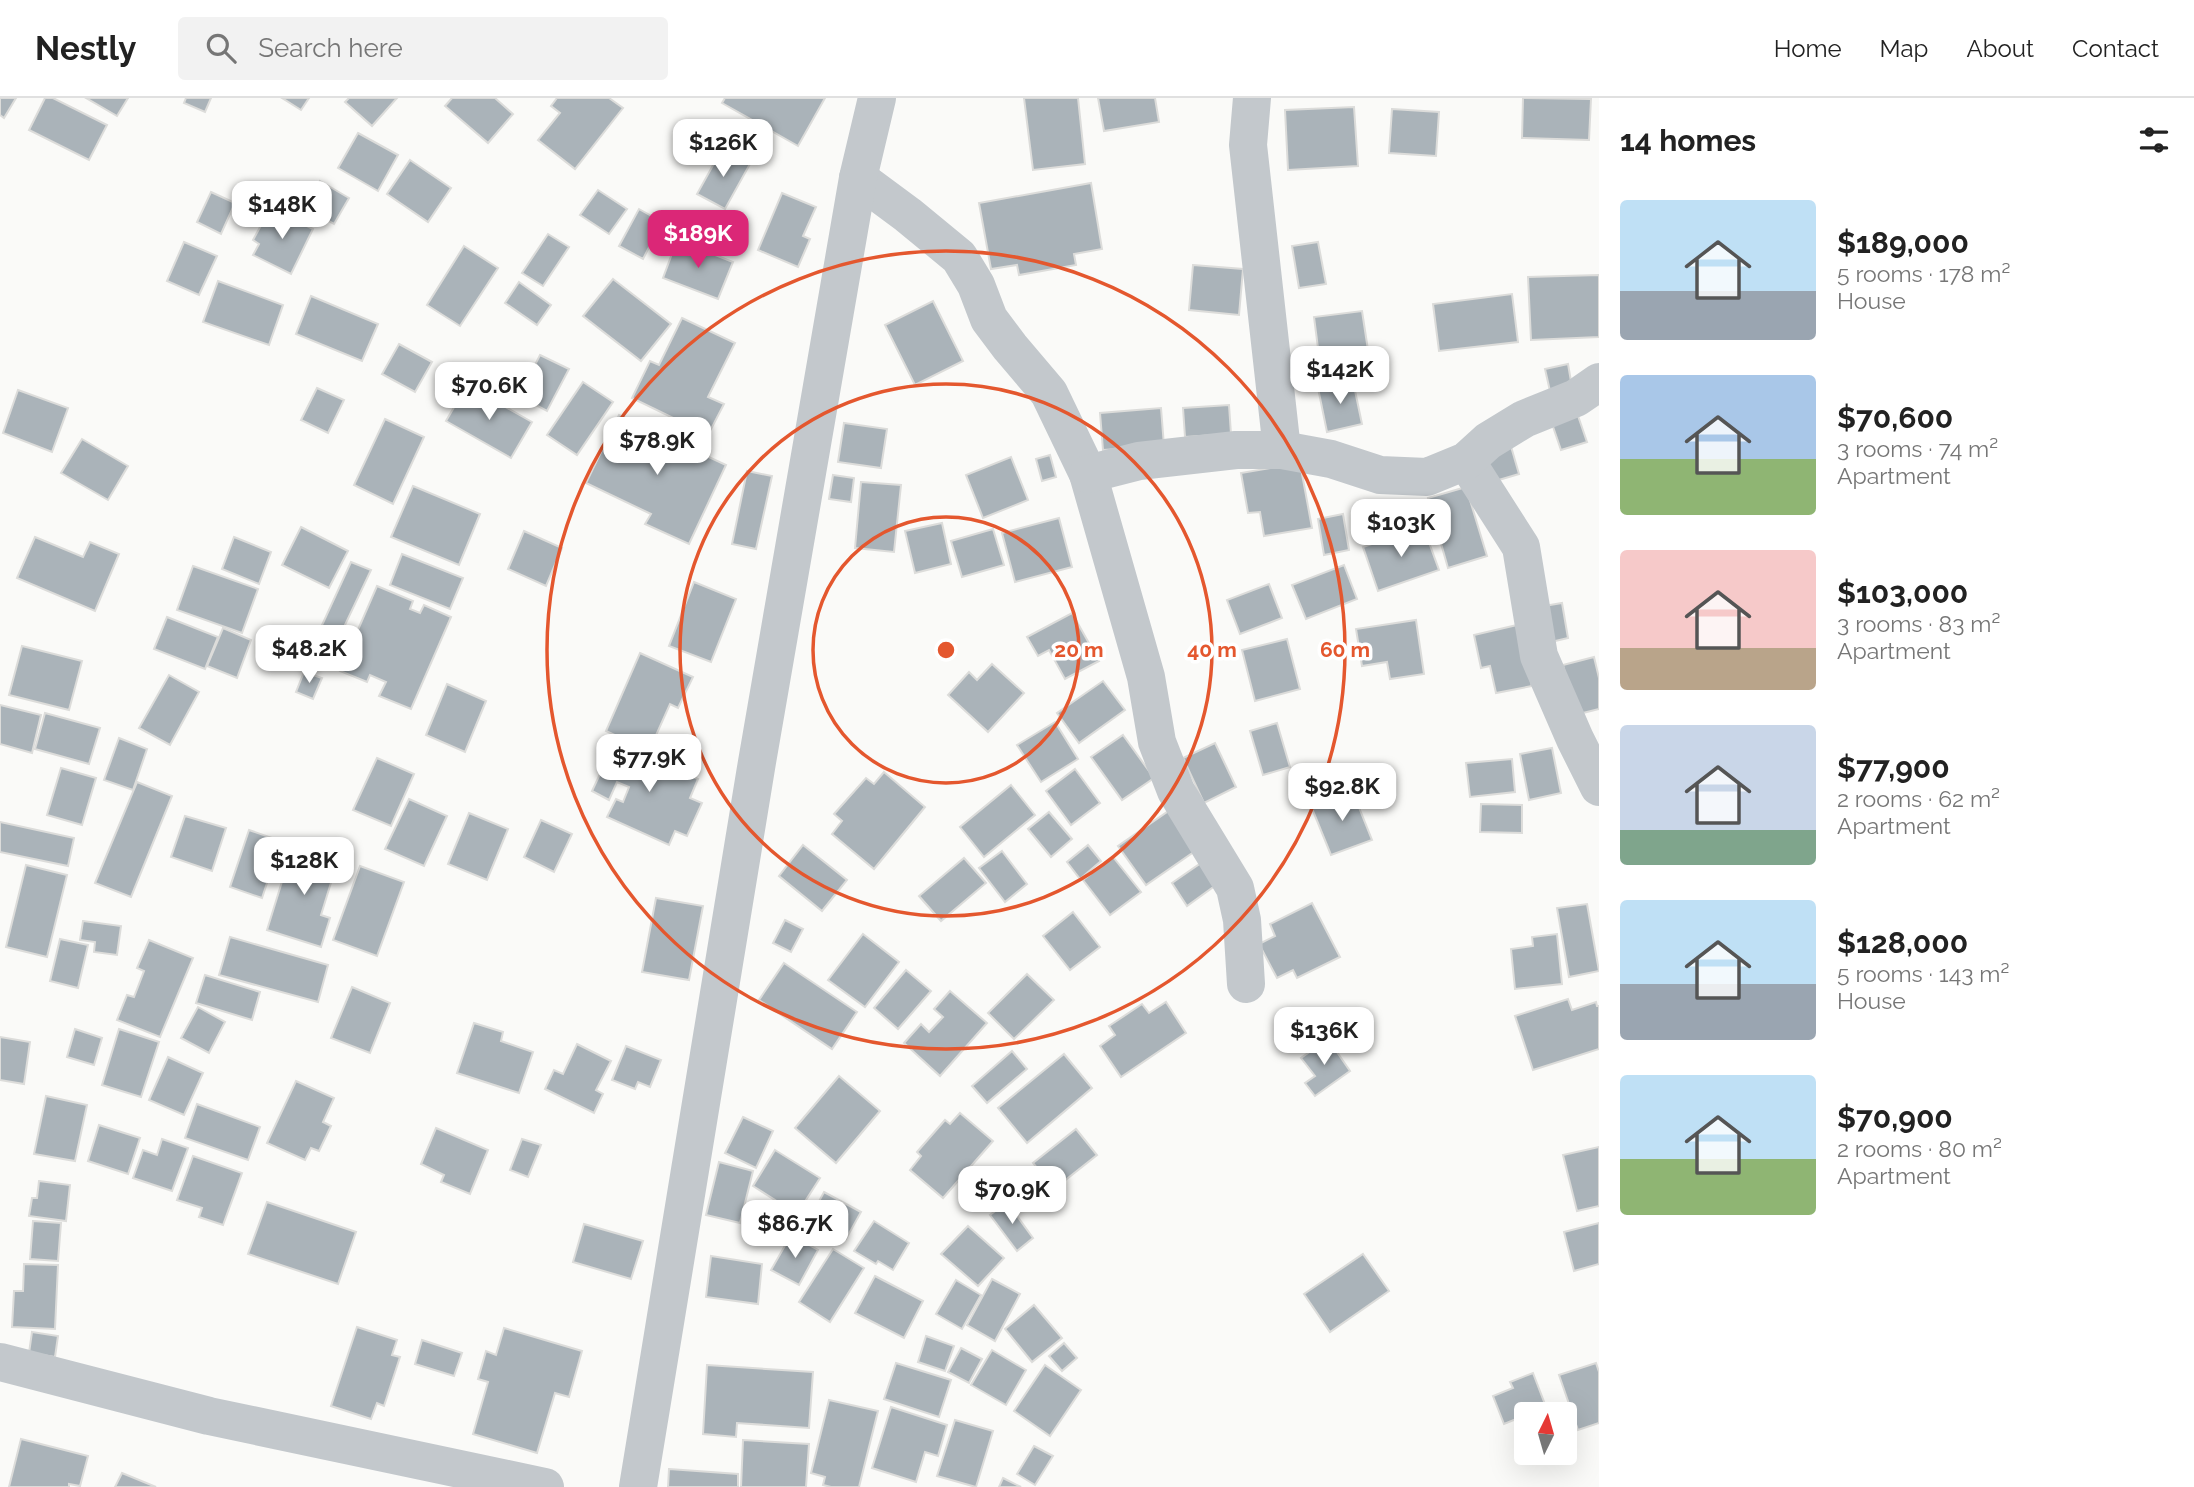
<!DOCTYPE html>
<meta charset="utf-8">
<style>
body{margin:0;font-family:Raleway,sans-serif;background:#f2f2f2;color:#222;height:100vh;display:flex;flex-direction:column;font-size:26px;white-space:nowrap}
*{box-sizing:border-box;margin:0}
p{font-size:23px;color:#767676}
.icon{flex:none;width:38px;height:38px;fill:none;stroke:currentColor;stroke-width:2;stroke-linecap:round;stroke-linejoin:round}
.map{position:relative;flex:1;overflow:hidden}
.sheet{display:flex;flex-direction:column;background:#fff;width:595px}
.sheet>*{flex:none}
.needle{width:46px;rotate:5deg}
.buttons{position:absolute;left:1514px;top:1304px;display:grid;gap:14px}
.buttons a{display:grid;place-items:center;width:63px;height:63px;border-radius:7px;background:#fff;box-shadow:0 7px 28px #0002;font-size:35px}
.price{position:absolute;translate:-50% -60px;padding:0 16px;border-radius:14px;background:#fff;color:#222;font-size:23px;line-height:46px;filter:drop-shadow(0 2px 4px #0008)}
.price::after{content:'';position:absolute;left:50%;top:42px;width:21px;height:16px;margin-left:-10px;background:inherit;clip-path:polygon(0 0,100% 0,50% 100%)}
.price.current{background:#db2777;color:#fff}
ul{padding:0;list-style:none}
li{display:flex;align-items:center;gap:21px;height:175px;padding:0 21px}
li span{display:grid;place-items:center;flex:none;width:196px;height:140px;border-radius:7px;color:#555}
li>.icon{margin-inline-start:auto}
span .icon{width:84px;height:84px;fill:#fffc;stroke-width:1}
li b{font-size:30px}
h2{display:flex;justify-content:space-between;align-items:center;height:84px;padding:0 21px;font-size:30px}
header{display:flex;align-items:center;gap:42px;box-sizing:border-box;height:98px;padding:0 35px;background:#fff;border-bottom:2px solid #e0e0e0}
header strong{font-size:33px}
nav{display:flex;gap:38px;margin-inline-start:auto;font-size:24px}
.search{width:490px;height:63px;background:#f2f2f2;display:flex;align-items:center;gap:18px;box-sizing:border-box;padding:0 24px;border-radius:7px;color:#767676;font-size:26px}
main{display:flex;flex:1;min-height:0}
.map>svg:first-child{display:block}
.building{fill:#aab3b9;stroke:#dcdcda;stroke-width:2}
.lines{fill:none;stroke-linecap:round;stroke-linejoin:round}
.minor{stroke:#c3c8cc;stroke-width:38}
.ring{fill:none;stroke:#e4572e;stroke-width:3.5}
.centre{fill:#e4572e;stroke:#fff;stroke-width:3.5}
.ring-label{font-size:21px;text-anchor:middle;font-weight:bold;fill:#e4572e;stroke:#fff;stroke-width:7;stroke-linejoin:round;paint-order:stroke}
</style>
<header>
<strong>Nestly</strong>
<div class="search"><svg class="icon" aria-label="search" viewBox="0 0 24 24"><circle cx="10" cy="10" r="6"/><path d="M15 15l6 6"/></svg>Search here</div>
<nav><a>Home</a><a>Map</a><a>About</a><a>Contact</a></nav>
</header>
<main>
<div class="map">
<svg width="1599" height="1389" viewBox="0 0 1599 1389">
<rect width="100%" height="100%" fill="#fafaf8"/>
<!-- building -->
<g class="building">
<polygon points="0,0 16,0 4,20 0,17"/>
<polygon points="45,0 53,0 107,27 89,62 29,32"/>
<polygon points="86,0 128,0 117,18"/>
<polygon points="186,0 211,0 205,14 184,5"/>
<polygon points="282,0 309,0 301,12"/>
<polygon points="349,0 397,0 372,28 345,4"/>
<polygon points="452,0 495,0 513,16 488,45 445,8"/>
<polygon points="557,0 609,0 623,10 575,71 538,42 560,15 551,8"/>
<polygon points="725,0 825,0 798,48 722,5"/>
<polygon points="1024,0 1078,0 1085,66 1033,72"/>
<polygon points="1098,0 1155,0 1159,24 1104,33"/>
<polygon points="1523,0 1591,1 1589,42 1522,40"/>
<polygon points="1354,9 1358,68 1288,72 1285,12"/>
<polygon points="1392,11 1439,14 1436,58 1389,55"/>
<polygon points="358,35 398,57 378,93 338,70"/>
<polygon points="722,51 750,66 725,111 697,96"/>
<polygon points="410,62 451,90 428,124 387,96"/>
<polygon points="320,83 349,100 334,126 305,110"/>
<polygon points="1091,85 1102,151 1074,156 1076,167 1019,177 1017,167 991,171 979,105"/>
<polygon points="598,92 627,111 609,136 580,117"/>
<polygon points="211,94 235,105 221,136 197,124"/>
<polygon points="782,95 816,109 803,138 810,141 798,169 758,152"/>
<polygon points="639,111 662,124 643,161 619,148"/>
<polygon points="275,112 313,131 291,176 253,157 259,146 253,142 265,120 269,122"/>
<polygon points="548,136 569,149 543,188 522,175"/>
<polygon points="677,142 733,164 718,201 663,180"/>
<polygon points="184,144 217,158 199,197 167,183"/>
<polygon points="1318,144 1326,186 1299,190 1292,148"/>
<polygon points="464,148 498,170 460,228 427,207"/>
<polygon points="1193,167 1243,171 1239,217 1189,212"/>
<polygon points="1599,177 1599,239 1531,242 1528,179"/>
<polygon points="613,181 671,226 641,263 583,218"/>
<polygon points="218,183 283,207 269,247 203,224"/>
<polygon points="519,184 551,207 537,227 505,205"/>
<polygon points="1512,196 1518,244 1439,253 1433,206"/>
<polygon points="311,198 378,226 362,263 296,236"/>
<polygon points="933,203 963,263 915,287 885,227"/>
<polygon points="1362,213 1368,252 1319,258 1314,219"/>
<polygon points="682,220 735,245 708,299 724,306 708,337 632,300 650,263 659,267"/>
<polygon points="399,246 432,264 415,294 382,276"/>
<polygon points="540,257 569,271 547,313 519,298"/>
<polygon points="1568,266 1572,289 1550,293 1545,271"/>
<polygon points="1353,283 1362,326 1327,334 1318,290"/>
<polygon points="583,284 613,304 577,357 547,337"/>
<polygon points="467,287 532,324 511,360 446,323"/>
<polygon points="317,290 344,302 328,335 301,322"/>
<polygon points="18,292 68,310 52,354 3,335"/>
<polygon points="1229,307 1231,336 1185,339 1183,310"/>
<polygon points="1575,309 1587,344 1561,352 1549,317"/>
<polygon points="1161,310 1164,348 1103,352 1100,315"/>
<polygon points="619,317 726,367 689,446 645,426 651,416 586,385"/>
<polygon points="385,321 424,339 393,406 354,387"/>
<polygon points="844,325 887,331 881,370 838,364"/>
<polygon points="82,341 128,368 108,402 61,375"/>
<polygon points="1510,345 1519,376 1492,384 1483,352"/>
<polygon points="1050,357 1056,379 1042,383 1036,361"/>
<polygon points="1011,359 1028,402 983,420 966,377"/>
<polygon points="1300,365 1312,430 1264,438 1260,414 1248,415 1241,375"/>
<polygon points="747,373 772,378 756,451 732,446"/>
<polygon points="833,377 854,380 851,404 829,401"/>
<polygon points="861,384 901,387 894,454 855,450"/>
<polygon points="413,388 480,416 459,467 391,439"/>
<polygon points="1466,389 1487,458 1448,470 1428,400"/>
<polygon points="1343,416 1349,452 1324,457 1318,421"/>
<polygon points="1059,420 1072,469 1015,484 1002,435"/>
<polygon points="942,425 951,466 915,475 905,433"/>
<polygon points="1423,428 1439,472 1378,493 1363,449"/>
<polygon points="301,429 348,453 329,490 282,467"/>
<polygon points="993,431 1004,467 962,479 951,443"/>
<polygon points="524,433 562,450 546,488 508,471"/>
<polygon points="35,439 83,459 90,444 119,456 95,513 17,480"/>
<polygon points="234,439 271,454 259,486 222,471"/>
<polygon points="402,456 463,480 450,511 390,487"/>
<polygon points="351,464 371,472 336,546 317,538"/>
<polygon points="1344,467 1357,501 1306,521 1292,487"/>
<polygon points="193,468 258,491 242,535 177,512"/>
<polygon points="694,484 736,501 711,564 669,548"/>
<polygon points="1269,486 1282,520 1240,536 1227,502"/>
<polygon points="377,488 413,503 410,511 420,515 424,507 451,519 411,611 379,598 386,584 370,577 367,584 340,573"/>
<polygon points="1562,505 1568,540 1551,544 1544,508"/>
<polygon points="1072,515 1099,563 1065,581 1049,552 1038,558 1027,539"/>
<polygon points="167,519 218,539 205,571 154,551"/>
<polygon points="1416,522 1424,576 1390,581 1387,564 1362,568 1356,531"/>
<polygon points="1517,527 1532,588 1496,595 1490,568 1481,570 1474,537"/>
<polygon points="223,530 251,542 237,580 207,568"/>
<polygon points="1287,541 1300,591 1255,603 1242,552"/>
<polygon points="22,548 82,563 69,612 9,597"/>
<polygon points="640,555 693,579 678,610 670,606 649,653 606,633"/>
<polygon points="1594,559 1599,580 1599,611 1575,617 1563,567"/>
<polygon points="992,566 1024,595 988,634 948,597 969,574 977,582"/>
<polygon points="304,574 322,580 313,601 296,594"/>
<polygon points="169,577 199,594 170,647 139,630"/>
<polygon points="1103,583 1125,612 1079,645 1057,615"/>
<polygon points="447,586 486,603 465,654 426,637"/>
<polygon points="0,607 41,617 32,655 0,646"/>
<polygon points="45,615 100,630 89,666 35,651"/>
<polygon points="1055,624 1078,661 1041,684 1017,647"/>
<polygon points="1277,625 1290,669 1263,677 1250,633"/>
<polygon points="1123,637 1154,680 1122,702 1091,659"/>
<polygon points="119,640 147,651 133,692 104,682"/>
<polygon points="615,644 698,681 690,700 702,705 687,738 675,733 669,747 607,719 616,701 623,704 629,689 617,684 609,702 592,693"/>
<polygon points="1215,645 1236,689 1204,705 1183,660"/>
<polygon points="1552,650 1561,695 1529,702 1520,656"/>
<polygon points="377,660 414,676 391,728 353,712"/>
<polygon points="1512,661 1515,694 1470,699 1466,665"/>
<polygon points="61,670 96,680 82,727 47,717"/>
<polygon points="1075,671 1100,705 1071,727 1046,693"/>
<polygon points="884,674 925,709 874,771 832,736 842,723 834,716 866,680 874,686"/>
<polygon points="137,684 172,698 131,799 95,785"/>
<polygon points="1011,687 1035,717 984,759 960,729"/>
<polygon points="1352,692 1372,742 1331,757 1311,708"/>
<polygon points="409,701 447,718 424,768 385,751"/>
<polygon points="1481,706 1522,707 1522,735 1480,734"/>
<polygon points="1170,712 1198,751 1146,787 1118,748"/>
<polygon points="1049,714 1072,741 1051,759 1028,731"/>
<polygon points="469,715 508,731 487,782 448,766"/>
<polygon points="185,718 226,730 212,773 171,759"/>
<polygon points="541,722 572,736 554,774 524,759"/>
<polygon points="0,724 74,740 68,768 0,754"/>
<polygon points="249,732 281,743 262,800 230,789"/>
<polygon points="803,747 847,782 822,813 779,778"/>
<polygon points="1088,747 1101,763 1080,781 1067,764"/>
<polygon points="293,748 338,762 321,817 330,820 321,849 267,832"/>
<polygon points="1002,753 1027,786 1005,804 979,770"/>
<polygon points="1113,759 1141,794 1110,817 1083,782"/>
<polygon points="964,760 986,785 941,823 919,798"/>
<polygon points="1201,765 1216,787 1187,808 1172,785"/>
<polygon points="26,767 67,777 47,859 6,849"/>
<polygon points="360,768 404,784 377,858 333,842"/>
<polygon points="656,800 703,808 689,882 642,874"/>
<polygon points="1312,805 1340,859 1297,880 1293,872 1277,880 1259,846 1275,838 1270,826"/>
<polygon points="1587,806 1599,873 1569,879 1557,810"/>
<polygon points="1073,814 1100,849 1070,872 1043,838"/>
<polygon points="785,822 803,831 791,854 773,845"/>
<polygon points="83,823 121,828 117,857 94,854 95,844 80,842"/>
<polygon points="863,836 899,864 865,909 828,882"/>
<polygon points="1557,836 1562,886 1515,891 1511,851 1533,848 1532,839"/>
<polygon points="230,839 328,867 318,904 219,877"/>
<polygon points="60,841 88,847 78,890 50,883"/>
<polygon points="149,842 193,860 160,939 117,922 127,897 134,899 144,873 137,870"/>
<polygon points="784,865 857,914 832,951 759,902"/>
<polygon points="906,872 931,893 898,931 874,910"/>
<polygon points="1027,876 1054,902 1014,941 988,915"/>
<polygon points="205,877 260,894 252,922 196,905"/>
<polygon points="352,889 390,905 370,955 331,940"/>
<polygon points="950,893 987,925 940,978 904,945 921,926 929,934 943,919 934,911"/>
<polygon points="1568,901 1572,912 1596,904 1597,908 1599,908 1599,951 1533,972 1515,918"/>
<polygon points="1166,904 1186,935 1121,979 1100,948 1115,937 1109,928 1142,906 1149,915"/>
<polygon points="198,909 225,924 209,955 181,940"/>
<polygon points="474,925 503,934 501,943 533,954 519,995 457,975"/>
<polygon points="75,931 102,940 94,967 67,959"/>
<polygon points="119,931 159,944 141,999 102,987"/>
<polygon points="0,939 30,944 24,986 0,982"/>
<polygon points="1328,941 1350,973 1315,998 1305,985 1315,978 1301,960"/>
<polygon points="577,946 611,963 596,992 603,996 594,1015 545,991 554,972 563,976"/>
<polygon points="626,948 661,962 650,989 638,984 635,991 612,982"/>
<polygon points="1012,953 1027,971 987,1005 972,988"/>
<polygon points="1064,956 1092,990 1027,1045 998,1010"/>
<polygon points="168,959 203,975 184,1017 149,1002"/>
<polygon points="839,978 880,1013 836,1065 795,1030"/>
<polygon points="296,983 334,1000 323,1024 331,1028 319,1053 311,1050 305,1062 267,1045"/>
<polygon points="46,998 87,1007 75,1063 34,1056"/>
<polygon points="197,1006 260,1029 248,1062 185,1040"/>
<polygon points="960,1015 993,1043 943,1100 910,1072 921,1058 917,1054 945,1022 950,1026"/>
<polygon points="743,1019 773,1033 756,1070 725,1055"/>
<polygon points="99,1027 140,1040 128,1076 88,1063"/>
<polygon points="436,1030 488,1052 470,1096 441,1084 444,1077 421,1066"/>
<polygon points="1076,1031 1097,1057 1054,1091 1033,1065"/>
<polygon points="162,1041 188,1050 172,1093 133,1080 143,1052 157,1057"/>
<polygon points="522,1041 541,1047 528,1079 510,1072"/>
<polygon points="1599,1049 1599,1108 1577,1113 1563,1057"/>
<polygon points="775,1052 820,1080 797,1116 753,1088"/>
<polygon points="193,1058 242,1075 223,1127 199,1119 202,1110 177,1102"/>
<polygon points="719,1064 753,1073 740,1125 706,1117"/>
<polygon points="39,1083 70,1087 66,1123 29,1118 32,1100 37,1100"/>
<polygon points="824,1094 861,1114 846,1141 809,1122"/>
<polygon points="267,1104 356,1134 338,1186 248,1156"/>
<polygon points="1007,1104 1033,1140 1017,1153 990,1117"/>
<polygon points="33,1123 61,1125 58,1163 30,1161"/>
<polygon points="874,1123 909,1145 893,1172 878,1163 876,1166 854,1153"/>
<polygon points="1599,1125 1599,1166 1574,1173 1564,1134"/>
<polygon points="584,1126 643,1143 631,1181 573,1164"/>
<polygon points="968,1128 1004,1160 978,1188 941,1156"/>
<polygon points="791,1137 818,1152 799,1187 771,1172"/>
<polygon points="833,1151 864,1170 830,1224 799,1204"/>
<polygon points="1363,1156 1389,1193 1330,1234 1304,1196"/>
<polygon points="711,1158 762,1166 758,1206 706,1199"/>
<polygon points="24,1166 58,1167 55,1231 12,1229 14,1193 23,1193"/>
<polygon points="875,1178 923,1203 904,1240 855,1215"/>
<polygon points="992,1181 1020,1196 995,1243 967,1227"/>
<polygon points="956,1182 981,1197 962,1231 936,1216"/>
<polygon points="1034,1207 1062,1240 1032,1264 1005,1231"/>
<polygon points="357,1229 397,1242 392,1257 400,1259 384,1308 377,1305 371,1321 331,1308"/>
<polygon points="504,1230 582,1253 569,1299 555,1295 537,1355 473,1336 488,1284 478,1281 486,1253 496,1257"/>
<polygon points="32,1234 58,1238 55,1259 29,1255"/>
<polygon points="926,1238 954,1248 945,1273 918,1264"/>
<polygon points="422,1242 462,1255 454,1278 415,1266"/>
<polygon points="1064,1245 1077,1260 1062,1273 1049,1258"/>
<polygon points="961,1250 982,1261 969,1285 948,1274"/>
<polygon points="992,1252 1026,1272 1006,1307 971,1287"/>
<polygon points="896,1265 951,1282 939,1319 884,1301"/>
<polygon points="1596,1265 1599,1274 1599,1325 1578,1332 1559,1277"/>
<polygon points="707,1267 813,1274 809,1330 737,1325 736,1339 703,1336"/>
<polygon points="1045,1267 1081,1292 1050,1338 1014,1313"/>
<polygon points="1533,1275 1546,1309 1504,1326 1493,1298 1513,1290 1510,1284"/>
<polygon points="829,1302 878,1313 859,1389 831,1389 823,1387 825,1379 811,1375"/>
<polygon points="891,1309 947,1327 938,1358 925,1354 916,1384 872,1370"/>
<polygon points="955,1322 993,1333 976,1389 937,1378"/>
<polygon points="21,1341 88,1358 80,1388 69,1386 69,1389 9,1389"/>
<polygon points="743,1342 809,1346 806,1389 741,1389"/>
<polygon points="1034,1348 1053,1358 1035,1387 1017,1376"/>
<polygon points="669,1371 738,1376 738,1389 668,1389"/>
<polygon points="122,1375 156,1389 115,1389"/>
<polygon points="1003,1380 1021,1389 999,1389"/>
</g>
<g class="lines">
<!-- minor -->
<g class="minor">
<polyline points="1252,0 1248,47 1282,352"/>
<polyline points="858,80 908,117 959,159 976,187 989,221 1010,249 1049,295 1088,376 1146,579 1157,644 1176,693 1235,790 1242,822 1246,886"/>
<polyline points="1466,363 1521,449 1539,558 1575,641 1599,689"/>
<polyline points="1088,376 1139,363 1236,352 1282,352 1331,361 1380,377 1427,379 1466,363 1488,343 1524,321 1576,300 1599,284"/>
<polyline points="0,1264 209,1318 545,1389"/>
<polyline points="638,1389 757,664 858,80 877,0"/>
</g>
</g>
<!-- distance rings -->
<g class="ring">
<circle cx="946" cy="552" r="133"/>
<circle cx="946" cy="552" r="266"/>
<circle cx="946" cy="552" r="399"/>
</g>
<circle cx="946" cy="552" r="10" class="centre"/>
<g class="ring-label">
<text x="1079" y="559">20 m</text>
<text x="1212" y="559">40 m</text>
<text x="1345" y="559">60 m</text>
</g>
</svg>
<div class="buttons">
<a><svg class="needle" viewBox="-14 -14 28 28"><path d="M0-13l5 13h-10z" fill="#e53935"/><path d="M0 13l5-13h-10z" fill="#767676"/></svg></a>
</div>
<b class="price" style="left:723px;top:81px">$126K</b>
<b class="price" style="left:282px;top:143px">$148K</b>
<b class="price current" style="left:698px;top:172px">$189K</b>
<b class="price" style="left:1340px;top:308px">$142K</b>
<b class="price" style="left:489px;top:324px">$70.6K</b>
<b class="price" style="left:657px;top:379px">$78.9K</b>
<b class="price" style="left:1401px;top:461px">$103K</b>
<b class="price" style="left:309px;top:587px">$48.2K</b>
<b class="price" style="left:649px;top:696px">$77.9K</b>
<b class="price" style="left:1342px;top:725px">$92.8K</b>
<b class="price" style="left:304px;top:799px">$128K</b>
<b class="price" style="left:1324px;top:969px">$136K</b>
<b class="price" style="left:1012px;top:1128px">$70.9K</b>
<b class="price" style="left:795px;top:1162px">$86.7K</b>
</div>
<section class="sheet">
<h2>14 homes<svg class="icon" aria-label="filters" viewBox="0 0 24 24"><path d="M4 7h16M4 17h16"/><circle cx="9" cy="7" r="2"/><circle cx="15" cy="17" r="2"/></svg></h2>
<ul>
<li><span style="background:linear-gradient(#bfe0f5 65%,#9aa5b1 0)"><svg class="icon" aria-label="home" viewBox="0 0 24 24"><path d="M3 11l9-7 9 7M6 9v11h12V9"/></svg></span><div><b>$189,000</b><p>5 rooms · 178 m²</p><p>House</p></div></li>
<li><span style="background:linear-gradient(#a9c7e8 60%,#8fb573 0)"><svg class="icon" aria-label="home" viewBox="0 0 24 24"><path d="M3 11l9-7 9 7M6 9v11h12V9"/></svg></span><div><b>$70,600</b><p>3 rooms · 74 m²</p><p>Apartment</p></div></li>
<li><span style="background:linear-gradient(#f6c9c9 70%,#b9a48a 0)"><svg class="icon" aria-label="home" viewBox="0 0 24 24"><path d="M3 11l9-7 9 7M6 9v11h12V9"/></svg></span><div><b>$103,000</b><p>3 rooms · 83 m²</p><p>Apartment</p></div></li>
<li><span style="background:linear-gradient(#c9d6e8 75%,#7fa58c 0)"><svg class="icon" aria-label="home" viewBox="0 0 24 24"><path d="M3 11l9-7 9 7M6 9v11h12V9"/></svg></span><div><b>$77,900</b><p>2 rooms · 62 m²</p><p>Apartment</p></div></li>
<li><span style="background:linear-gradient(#bfe0f5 60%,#9aa5b1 0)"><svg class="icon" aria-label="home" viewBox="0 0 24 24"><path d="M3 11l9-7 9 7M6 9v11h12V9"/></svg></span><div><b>$128,000</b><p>5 rooms · 143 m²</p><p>House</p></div></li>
<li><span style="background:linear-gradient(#bfe0f5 60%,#8fb573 0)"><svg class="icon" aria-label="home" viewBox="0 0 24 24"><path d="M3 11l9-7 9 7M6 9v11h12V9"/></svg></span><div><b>$70,900</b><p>2 rooms · 80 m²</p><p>Apartment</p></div></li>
</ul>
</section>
</main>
